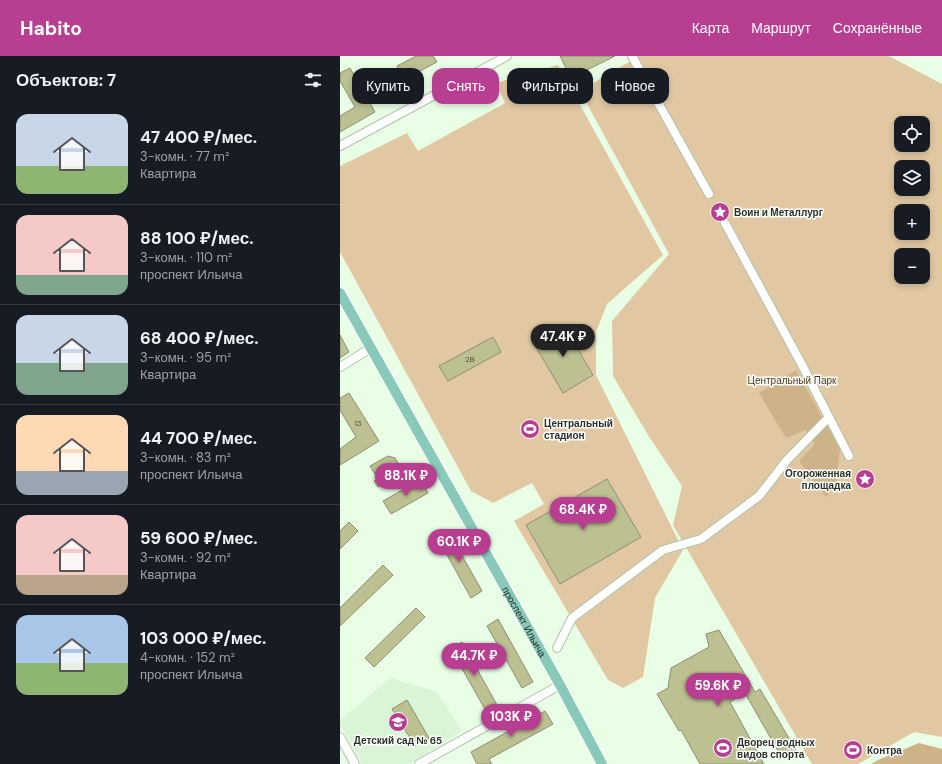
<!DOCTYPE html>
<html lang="ru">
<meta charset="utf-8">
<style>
body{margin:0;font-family:"DM Sans",sans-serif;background:#242831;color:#f1f3f6;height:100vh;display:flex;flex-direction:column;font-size:15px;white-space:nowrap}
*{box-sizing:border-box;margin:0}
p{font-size:13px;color:#9ea1a6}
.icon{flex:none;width:22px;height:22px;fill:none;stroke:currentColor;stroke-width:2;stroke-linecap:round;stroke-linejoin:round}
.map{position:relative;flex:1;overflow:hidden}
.side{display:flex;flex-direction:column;background:#171b24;width:340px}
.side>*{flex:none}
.banner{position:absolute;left:12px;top:12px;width:380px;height:36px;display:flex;gap:8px}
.controls{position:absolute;left:554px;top:60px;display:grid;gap:8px}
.controls a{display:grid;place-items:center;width:36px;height:36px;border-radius:8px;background:#171b24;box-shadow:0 2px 6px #0003;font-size:20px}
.price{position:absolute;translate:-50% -34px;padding:0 9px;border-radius:14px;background:#b83e91;color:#fff;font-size:13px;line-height:26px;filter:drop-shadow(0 1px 2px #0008)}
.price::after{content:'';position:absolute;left:50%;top:24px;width:12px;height:9px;margin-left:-6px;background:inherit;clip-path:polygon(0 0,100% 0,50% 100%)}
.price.current{background:#222;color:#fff}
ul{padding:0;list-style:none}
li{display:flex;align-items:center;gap:12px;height:100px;padding:0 16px}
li+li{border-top:1px solid #363941}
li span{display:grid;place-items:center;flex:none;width:112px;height:80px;border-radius:12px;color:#555}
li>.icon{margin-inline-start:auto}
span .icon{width:48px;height:48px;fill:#fffc;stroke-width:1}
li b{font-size:17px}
h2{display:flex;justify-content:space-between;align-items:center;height:48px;padding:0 16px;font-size:17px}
.pill{padding:0 14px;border-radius:12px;background:#171b24;box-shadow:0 2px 6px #0003;font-size:14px;line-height:36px}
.pill.current{background:#b83e91;color:#fff}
header{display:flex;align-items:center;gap:24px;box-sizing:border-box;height:56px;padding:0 20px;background:#b83e91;color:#fff}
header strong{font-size:19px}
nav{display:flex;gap:22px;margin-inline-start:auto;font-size:14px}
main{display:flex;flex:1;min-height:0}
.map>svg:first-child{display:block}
.built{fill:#d9f5d6}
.green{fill:#e1c8a2;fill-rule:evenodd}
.forest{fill:#ceb388}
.building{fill:#bdc090;stroke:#8c8e73}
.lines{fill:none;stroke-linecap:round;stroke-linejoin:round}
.minor-casing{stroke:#aec3ac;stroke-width:10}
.major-casing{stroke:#fff;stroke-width:12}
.minor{stroke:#fff;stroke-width:8}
.major{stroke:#88c9ba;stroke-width:10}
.labels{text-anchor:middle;stroke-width:3;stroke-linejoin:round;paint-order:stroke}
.number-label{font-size:8px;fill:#4d5541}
.poi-label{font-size:10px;font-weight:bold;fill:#283127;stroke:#fff;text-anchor:start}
.park-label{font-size:10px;fill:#4a3614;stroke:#fff}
.street-label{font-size:10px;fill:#283127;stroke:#fff}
</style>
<header>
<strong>Habito</strong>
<nav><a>Карта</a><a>Маршрут</a><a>Сохранённые</a></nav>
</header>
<main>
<section class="side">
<h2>Объектов: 7<svg class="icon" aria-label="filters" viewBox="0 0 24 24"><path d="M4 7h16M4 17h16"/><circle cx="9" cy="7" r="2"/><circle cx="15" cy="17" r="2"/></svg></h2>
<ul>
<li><span style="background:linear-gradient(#c9d6e8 65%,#8fb573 0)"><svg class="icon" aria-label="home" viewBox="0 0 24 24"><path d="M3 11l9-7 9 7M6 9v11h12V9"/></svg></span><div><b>47 400 ₽/мес.</b><p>3-комн. · 77 m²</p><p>Квартира</p></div></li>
<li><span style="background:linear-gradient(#f6c9c9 75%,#7fa58c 0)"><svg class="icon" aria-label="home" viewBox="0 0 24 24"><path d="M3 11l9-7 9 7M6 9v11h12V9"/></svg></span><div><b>88 100 ₽/мес.</b><p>3-комн. · 110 m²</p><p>проспект Ильича</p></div></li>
<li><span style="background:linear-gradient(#c9d6e8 60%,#7fa58c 0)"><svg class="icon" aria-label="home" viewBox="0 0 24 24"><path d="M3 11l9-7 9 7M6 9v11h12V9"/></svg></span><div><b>68 400 ₽/мес.</b><p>3-комн. · 95 m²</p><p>Квартира</p></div></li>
<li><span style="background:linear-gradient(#ffd9b3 70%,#9aa5b1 0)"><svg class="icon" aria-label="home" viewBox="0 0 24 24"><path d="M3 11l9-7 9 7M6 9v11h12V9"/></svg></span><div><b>44 700 ₽/мес.</b><p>3-комн. · 83 m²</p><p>проспект Ильича</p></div></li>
<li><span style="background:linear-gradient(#f6c9c9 75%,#b9a48a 0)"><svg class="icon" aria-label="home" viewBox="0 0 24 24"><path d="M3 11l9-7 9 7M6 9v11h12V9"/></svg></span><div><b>59 600 ₽/мес.</b><p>3-комн. · 92 m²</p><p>Квартира</p></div></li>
<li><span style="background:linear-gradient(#a9c7e8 60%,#8fb573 0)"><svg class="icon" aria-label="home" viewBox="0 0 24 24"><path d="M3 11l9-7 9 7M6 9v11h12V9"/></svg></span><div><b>103 000 ₽/мес.</b><p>4-комн. · 152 m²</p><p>проспект Ильича</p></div></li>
</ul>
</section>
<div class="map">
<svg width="602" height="708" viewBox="0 0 602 708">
<rect width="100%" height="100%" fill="#e8ffe6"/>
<!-- built -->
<polygon class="built" points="51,622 97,636 122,675 70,708 22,708 0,668 0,664"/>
<!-- green -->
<g class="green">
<path d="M299 0H549L602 28V681L574 676 518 708H472L333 469 342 430 308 379 273 320 272 265 329 198 240 35ZM561 67H583V89H561ZM561 111H583V133H561ZM561 155H583V177H561ZM561 199H583V221H561Z"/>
<polygon points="218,9 323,199 267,248 256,276 256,319 343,494 315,542 303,621 283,632 268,624 174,465 204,448 192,427 153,447 131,435 0,196 0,110 67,77 78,95 165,47 156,27"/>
</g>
<!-- forest -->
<g class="forest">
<polygon points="456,314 500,393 496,429 486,441 459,405 475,388 466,374 446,382 419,337"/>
<polygon points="579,687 602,693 602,708 531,708 538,704"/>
</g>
<!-- building -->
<g class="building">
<polygon points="76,0 93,0 97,6 65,23 57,10"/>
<polygon points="220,0 275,0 231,22"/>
<polygon points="10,12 35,56 0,76 0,60 15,51 0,25 0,17"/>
<polygon points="223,268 253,319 223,337 193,286"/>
<polygon points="0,279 9,296 0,302"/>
<polygon points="153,281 161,296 108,325 99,310"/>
<polygon points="9,337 39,385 0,409 0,393 16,381 0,354 0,342"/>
<polygon points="48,400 55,402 63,416 38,431 34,425 38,423 30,410"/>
<polygon points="267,423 301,481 220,528 186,469"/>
<polygon points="80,424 88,437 51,458 43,445"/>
<polygon points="9,466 18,475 0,493 0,475"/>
<polygon points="107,473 142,535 131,542 96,479"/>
<polygon points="43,509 53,519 0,570 0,552"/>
<polygon points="76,552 85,561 34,611 25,602"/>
<polygon points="158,563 193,626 182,632 147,570"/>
<polygon points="379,574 415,636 420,633 456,694 442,702 405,637 390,646 424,708 360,708 341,674 339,675 317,638 328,632 331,612 369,591 366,578"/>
<polygon points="122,586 157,649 146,655 111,593"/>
<polygon points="67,644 89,682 75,690 52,653"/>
<polygon points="205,655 213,668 149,703 152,708 137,708 131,696"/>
</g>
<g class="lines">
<defs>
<g id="minor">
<polyline points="292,0 369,138"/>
<polyline points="0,90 167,0"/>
<polyline points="385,167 461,307 509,400"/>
<polyline points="0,311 31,292"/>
<polyline points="217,592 232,562 323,494 361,483 419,440 447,404 489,361"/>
<polyline points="0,681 15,708"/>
<polyline points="79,708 220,629"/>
</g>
<g id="major">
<path id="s1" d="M0 237 220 629 262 708"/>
</g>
</defs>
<!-- minor casing -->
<use href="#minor" class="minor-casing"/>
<!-- major casing -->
<use href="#major" class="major-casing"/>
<!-- minor -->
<use href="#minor" class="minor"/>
<!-- major -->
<use href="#major" class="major"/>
</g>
<!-- icons -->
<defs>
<symbol id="sight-disc" viewBox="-11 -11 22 22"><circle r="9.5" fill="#b83e91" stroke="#fff"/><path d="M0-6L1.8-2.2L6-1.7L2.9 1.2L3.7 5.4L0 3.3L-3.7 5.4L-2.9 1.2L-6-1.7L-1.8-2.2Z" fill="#fff"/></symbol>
<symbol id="stadium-disc" viewBox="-11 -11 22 22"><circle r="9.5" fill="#b83e91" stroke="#fff"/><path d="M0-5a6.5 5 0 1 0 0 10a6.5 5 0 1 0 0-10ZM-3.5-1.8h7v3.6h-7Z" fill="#fff"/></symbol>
<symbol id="school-disc" viewBox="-11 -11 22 22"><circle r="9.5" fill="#b83e91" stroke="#fff"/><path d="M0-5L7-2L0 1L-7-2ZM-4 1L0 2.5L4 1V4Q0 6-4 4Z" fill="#fff"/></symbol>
</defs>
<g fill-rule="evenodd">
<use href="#sight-disc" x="369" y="145" width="22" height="22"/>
<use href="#stadium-disc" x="179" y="362" width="22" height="22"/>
<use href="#sight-disc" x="514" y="412" width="22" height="22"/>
<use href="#school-disc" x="47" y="655" width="22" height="22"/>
<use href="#stadium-disc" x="372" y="681" width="22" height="22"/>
<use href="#stadium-disc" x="502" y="683" width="22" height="22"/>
</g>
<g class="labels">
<!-- number labels -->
<g class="number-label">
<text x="130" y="306">2В</text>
<text x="18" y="370">13</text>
</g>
<!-- poi labels -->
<g class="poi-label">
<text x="394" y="160">Воин и Металлург</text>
<text x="204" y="371">Центральный<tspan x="204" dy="12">стадион</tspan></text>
<text x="511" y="421" text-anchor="end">Огороженная<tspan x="511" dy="12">площадка</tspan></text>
<text x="58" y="688" text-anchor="middle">Детский сад № 65</text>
<text x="397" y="690">Дворец водных<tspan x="397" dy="12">видов спорта</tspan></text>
<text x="527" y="698">Контра</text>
</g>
<!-- park labels -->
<g class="park-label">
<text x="452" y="328">Центральный Парк</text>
</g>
<!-- street labels -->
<g class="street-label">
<text dy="4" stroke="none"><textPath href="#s1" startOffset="377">проспект Ильича</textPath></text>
</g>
</g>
</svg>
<div class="controls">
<a><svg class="icon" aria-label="locate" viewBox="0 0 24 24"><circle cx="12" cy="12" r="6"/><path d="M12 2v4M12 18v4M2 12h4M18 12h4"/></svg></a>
<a><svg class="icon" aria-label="layers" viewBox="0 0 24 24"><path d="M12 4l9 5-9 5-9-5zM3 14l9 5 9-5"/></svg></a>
<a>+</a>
<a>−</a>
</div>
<b class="price current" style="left:223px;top:302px">47.4K ₽</b>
<b class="price" style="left:66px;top:441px">88.1K ₽</b>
<b class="price" style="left:243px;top:475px">68.4K ₽</b>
<b class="price" style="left:119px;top:507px">60.1K ₽</b>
<b class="price" style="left:134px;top:621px">44.7K ₽</b>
<b class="price" style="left:378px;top:651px">59.6K ₽</b>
<b class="price" style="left:171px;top:682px">103K ₽</b>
<div class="banner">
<a class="pill">Купить</a>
<a class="pill current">Снять</a>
<a class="pill">Фильтры</a>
<a class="pill">Новое</a>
</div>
</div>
</main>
